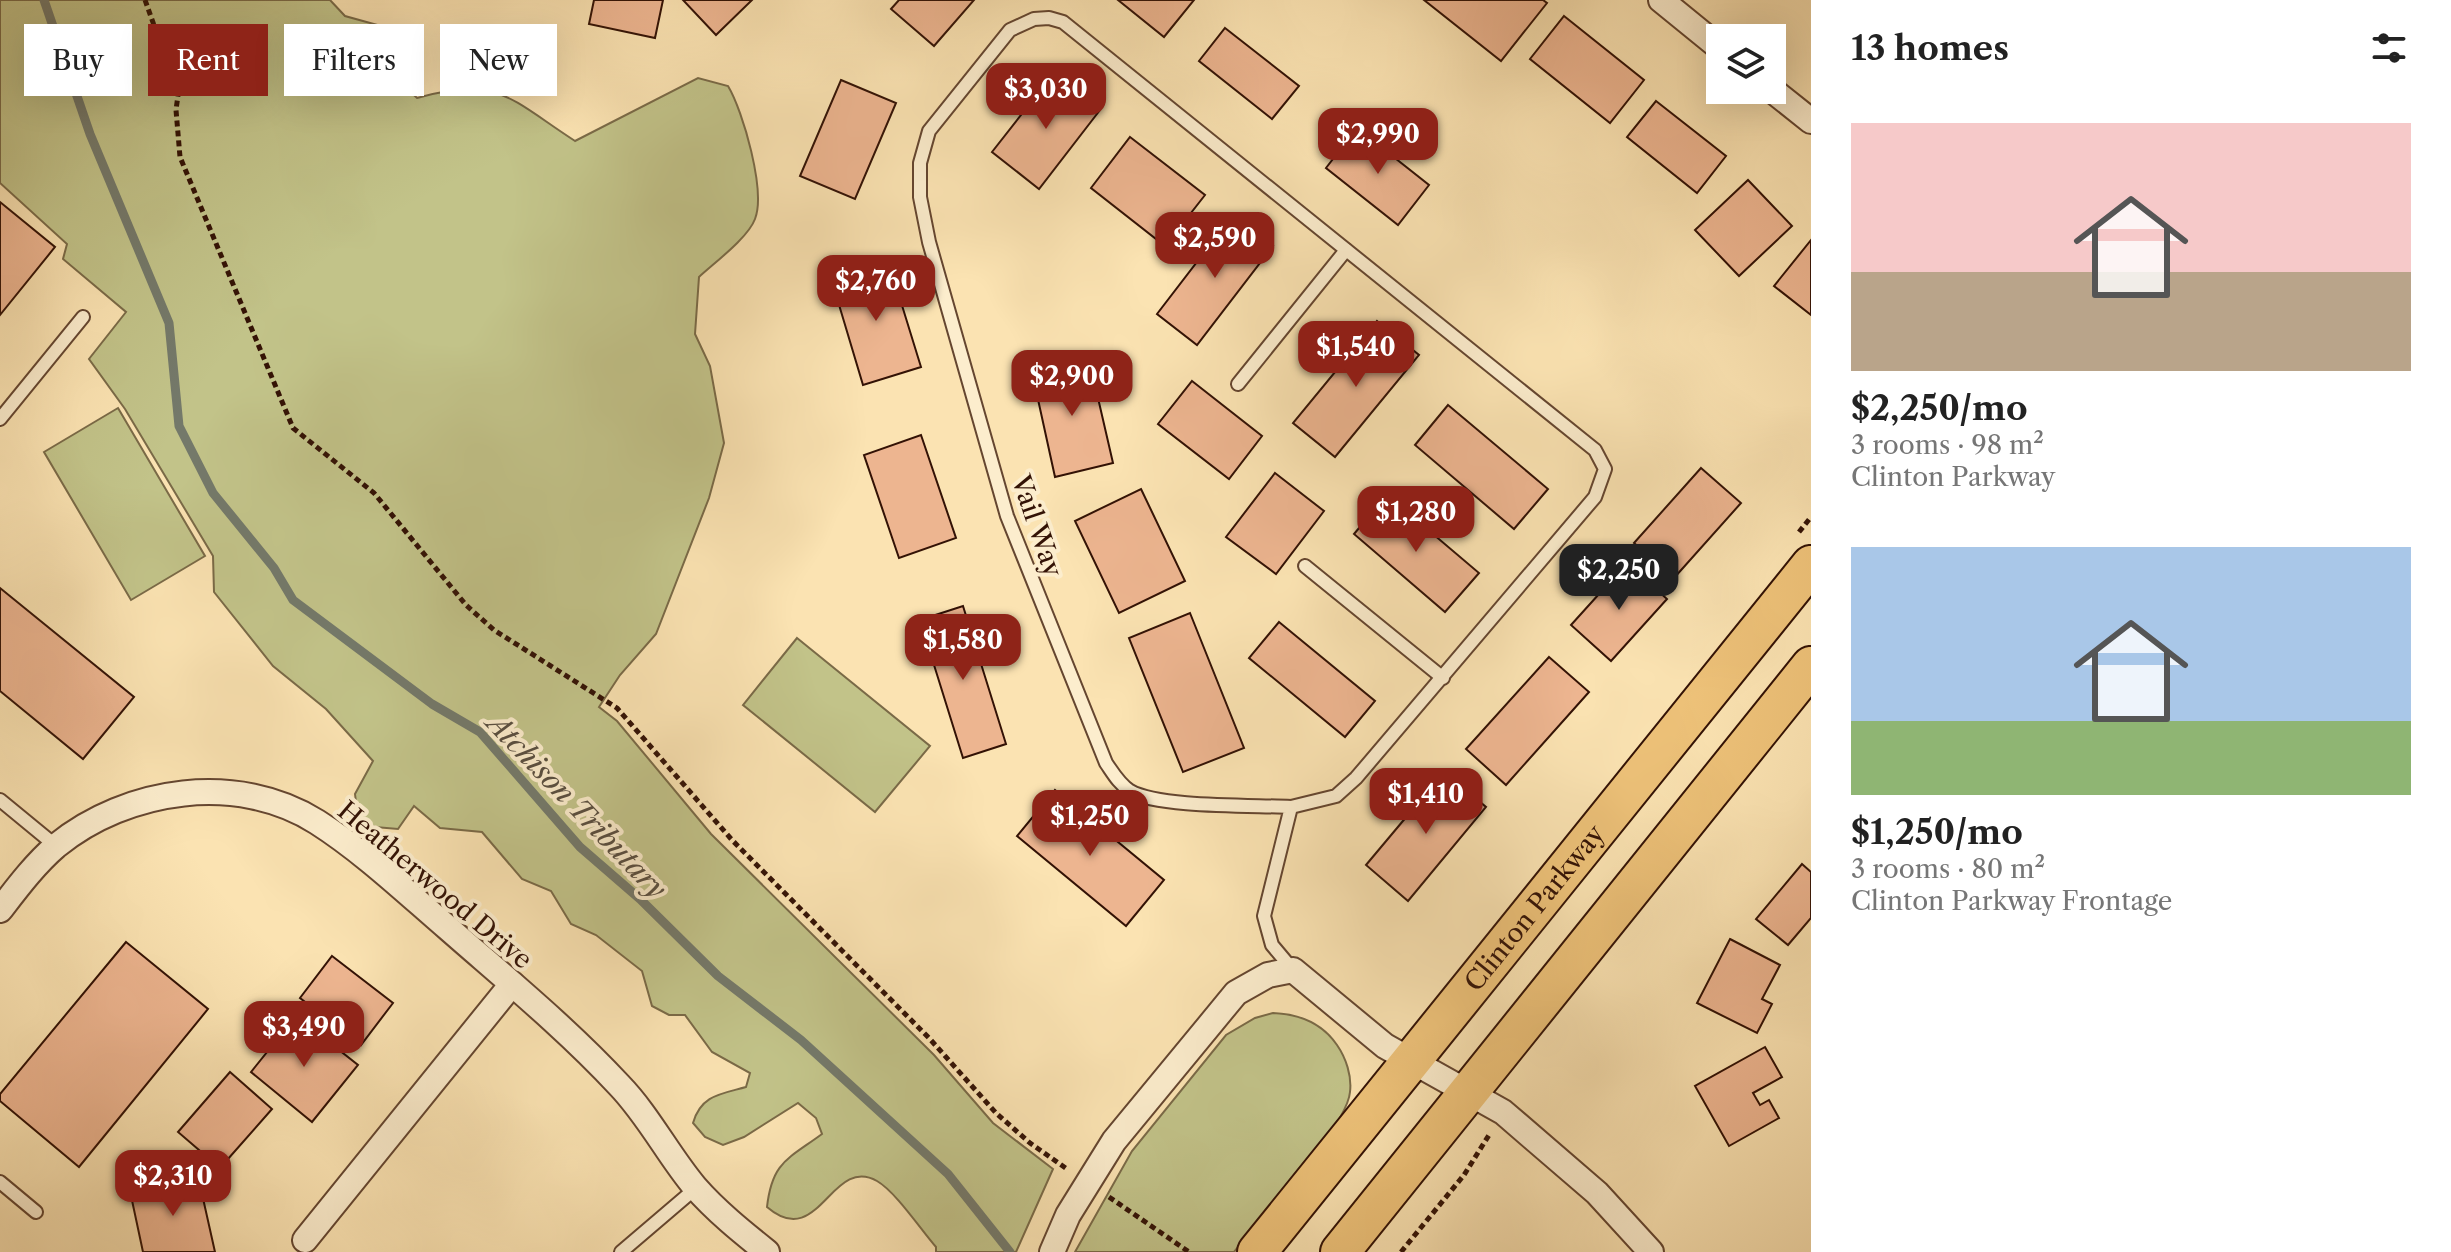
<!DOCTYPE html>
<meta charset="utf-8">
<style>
body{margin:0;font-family:"Libre Caslon Text",serif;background:#f2f2f2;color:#222;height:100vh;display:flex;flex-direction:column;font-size:30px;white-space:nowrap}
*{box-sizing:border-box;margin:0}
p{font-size:26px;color:#767676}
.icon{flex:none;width:44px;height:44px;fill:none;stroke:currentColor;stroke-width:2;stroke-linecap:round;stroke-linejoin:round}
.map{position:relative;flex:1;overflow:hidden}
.panel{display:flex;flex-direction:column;background:#fff;width:640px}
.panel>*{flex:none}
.banner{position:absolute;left:24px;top:24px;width:760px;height:72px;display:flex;gap:16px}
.tools{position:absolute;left:1706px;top:24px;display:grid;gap:16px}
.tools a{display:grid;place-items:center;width:80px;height:80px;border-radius:0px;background:#fff;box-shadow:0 8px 32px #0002;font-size:40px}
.price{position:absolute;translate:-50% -68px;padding:0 18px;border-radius:16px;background:#8f2418;color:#fff;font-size:26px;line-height:52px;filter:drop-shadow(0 2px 4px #0008)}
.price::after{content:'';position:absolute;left:50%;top:48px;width:24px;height:18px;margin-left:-12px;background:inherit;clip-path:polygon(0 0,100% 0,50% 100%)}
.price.selected{background:#222;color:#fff}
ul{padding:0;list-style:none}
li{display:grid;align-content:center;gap:16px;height:424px;padding:0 40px}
li span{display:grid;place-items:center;height:248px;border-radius:0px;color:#555}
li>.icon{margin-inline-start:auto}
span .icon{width:144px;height:144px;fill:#fffc;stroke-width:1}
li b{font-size:34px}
h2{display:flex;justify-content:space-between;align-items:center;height:96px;padding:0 40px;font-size:34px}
.tag{padding:0 28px;border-radius:0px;background:#fff;box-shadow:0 8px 32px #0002;font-size:28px;line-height:72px}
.tag.selected{background:#8f2418;color:#fff}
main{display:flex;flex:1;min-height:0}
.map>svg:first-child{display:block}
.green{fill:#c2c389;stroke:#7a6a47;stroke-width:2}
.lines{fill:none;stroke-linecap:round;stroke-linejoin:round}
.stream{stroke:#74796a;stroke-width:9}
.building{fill:#edb590;stroke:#331205;stroke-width:2}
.lane-casing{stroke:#654630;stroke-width:16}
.street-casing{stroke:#654630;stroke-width:28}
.primary-casing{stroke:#331205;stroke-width:42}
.path{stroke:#331205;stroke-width:5;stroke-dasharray:6 4;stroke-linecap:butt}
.lane{stroke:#fcedcd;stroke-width:12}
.street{stroke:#fcedcd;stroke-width:24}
.primary{stroke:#eec279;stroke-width:38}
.labels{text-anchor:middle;stroke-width:8;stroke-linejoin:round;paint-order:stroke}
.street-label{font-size:26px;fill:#331205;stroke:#fcedcd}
.water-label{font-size:28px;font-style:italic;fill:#594e40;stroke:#fcedcd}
</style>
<main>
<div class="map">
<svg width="1811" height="1252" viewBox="0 0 1811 1252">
<rect width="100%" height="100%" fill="#fbe3b2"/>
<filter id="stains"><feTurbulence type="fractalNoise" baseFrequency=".0025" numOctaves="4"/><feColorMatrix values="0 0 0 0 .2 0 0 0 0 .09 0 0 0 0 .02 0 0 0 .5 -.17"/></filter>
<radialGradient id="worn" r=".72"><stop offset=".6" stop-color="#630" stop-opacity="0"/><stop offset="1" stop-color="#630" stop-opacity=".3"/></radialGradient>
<!-- green -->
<g class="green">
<path d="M0 0H330L345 16 403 32 411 52 394 76 417 98C498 75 510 99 575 141L698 78 728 86C743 111 766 191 755 219 748 238 714 263 699 277L695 334 710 366 724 443 709 498 656 634 620 675 599 707 617 721 711 834 934 1055 993 1123 1053 1169 1016 1252H936V1247C921 1230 896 1192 877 1181 831 1155 819 1252 767 1207 772 1162 788 1159 822 1134L816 1118 798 1103 744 1137 723 1145 705 1137 693 1123C701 1095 721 1094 746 1087L750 1073 712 1052 685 1015H669L652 1006 642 971 596 935 571 924 551 891 522 879 482 832 440 828 414 806 398 829 375 827 358 818 355 794 373 761 326 709 273 666 214 592 213 556 125 409 89 359 126 312 63 259 67 244 0 183Z"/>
<polygon points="118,408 205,556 131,600 44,452"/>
<polygon points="797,638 930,746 875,812 743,705"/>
<path d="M1273 1013C1299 1014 1322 1023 1337 1045 1346 1058 1352 1076 1350 1092 1347 1127 1259 1221 1234 1252H1075L1132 1151 1226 1035 1255 1018Z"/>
</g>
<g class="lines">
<!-- stream -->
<polyline class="stream" points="44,0 90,134 169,323 179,426 213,493 274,568 293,600 432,704 480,732 580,847 640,899 718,976 801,1040 948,1174 1010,1252"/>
</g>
<!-- building -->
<g class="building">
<polygon points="594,0 663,0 655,38 589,24"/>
<polygon points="683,0 752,0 716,35"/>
<polygon points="899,0 974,0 934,46 891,9"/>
<polygon points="1118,0 1194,0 1164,37"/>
<polygon points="1424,0 1543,0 1547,3 1501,61"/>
<polygon points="1564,16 1644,80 1610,123 1530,59"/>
<polygon points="1225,28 1299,86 1272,119 1199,61"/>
<polygon points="1053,74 1100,110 1039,189 992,152"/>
<polygon points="841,80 896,103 855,199 800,176"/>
<polygon points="1656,101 1726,156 1697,193 1627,137"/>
<polygon points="1357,128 1429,185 1398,225 1326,168"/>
<polygon points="1130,137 1205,195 1165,246 1091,188"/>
<polygon points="1748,180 1792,226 1739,276 1695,230"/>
<polygon points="0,202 55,247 0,315"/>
<polygon points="1233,215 1273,246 1197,345 1157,314"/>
<polygon points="1811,240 1811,315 1774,286"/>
<polygon points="888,260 921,367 863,385 831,278"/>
<polygon points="1377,321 1419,355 1335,457 1293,423"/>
<polygon points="1089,359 1113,463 1055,477 1032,372"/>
<polygon points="1192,381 1262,436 1229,479 1158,424"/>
<polygon points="1448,405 1548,489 1514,529 1415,445"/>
<polygon points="921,435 956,538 899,558 864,455"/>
<polygon points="1701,468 1741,503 1674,578 1634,543"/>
<polygon points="1275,473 1324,511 1276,574 1226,537"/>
<polygon points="1141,489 1185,581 1119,613 1075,521"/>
<polygon points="1387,495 1479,573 1445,612 1354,534"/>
<polygon points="1627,563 1667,599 1611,661 1571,625"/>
<polygon points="0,588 134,697 83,759 0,691"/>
<polygon points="963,606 1006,744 963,758 920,620"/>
<polygon points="1190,613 1244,748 1183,772 1129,638"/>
<polygon points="1279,622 1375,701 1345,737 1249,658"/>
<polygon points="1549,657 1589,692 1506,785 1466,749"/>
<polygon points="1444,772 1486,807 1408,901 1366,865"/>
<polygon points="1055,790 1164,880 1126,926 1017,836"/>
<polygon points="1802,864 1811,872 1811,918 1788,945 1756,919"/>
<polygon points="1730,939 1780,965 1762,999 1772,1004 1757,1033 1697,1003"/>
<polygon points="126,942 208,1009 79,1167 0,1101 0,1094"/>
<polygon points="332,956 393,1003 361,1045 300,998"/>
<polygon points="296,1016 358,1065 312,1122 251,1072"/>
<polygon points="1765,1047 1782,1077 1753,1093 1760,1105 1769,1100 1779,1118 1729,1146 1695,1086"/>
<polygon points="230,1072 272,1109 220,1168 178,1132"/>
<polygon points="198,1176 215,1252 143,1252 130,1191"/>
</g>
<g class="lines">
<defs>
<g id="lane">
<polyline points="1238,384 1346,250"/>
<polyline points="0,419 83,317"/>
<polyline points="1305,566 1443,678"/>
<polyline points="0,800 56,846"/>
<path d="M1291 807 1336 796 1356 778 1595 497 1605 469 1595 450 1063 22 1049 18 1034 19 1010 30 929 131 920 163V197L929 242 1007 516 1106 763C1113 773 1119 784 1130 791 1159 808 1254 805 1291 807L1264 916 1272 945 1293 970"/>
<polyline points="0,1182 36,1212"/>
<polyline points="621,1252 696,1188"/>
</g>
<g id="street">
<polyline points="1661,0 1720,48"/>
<polyline points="1772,90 1811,121"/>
<path d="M0 910C17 888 35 864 56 846 127 788 238 772 317 822 364 852 407 893 449 929 506 979 567 1029 619 1085 649 1116 668 1155 695 1187 716 1211 742 1232 767 1252"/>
<polyline points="305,1240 512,984"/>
<polyline points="1052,1252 1068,1215 1114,1141 1236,993 1268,975 1293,970 1385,1046 1503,1112 1597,1193 1651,1252"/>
</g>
<g id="primary">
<path id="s1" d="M1257 1252 1811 565"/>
<polyline points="1340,1252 1811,666"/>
</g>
</defs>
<!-- lane casing -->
<use href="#lane" class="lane-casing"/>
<!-- street casing -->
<use href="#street" class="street-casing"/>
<!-- primary casing -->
<use href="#primary" class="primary-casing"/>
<!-- path -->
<g class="path">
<polyline points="145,0 155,28 175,56 181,73 176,110 180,157 293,428 374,493 466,605 494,630 617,708 732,840 929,1038 996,1113 1030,1143 1067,1169"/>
<polyline points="1799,532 1811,517"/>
<polyline points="1109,1197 1189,1252"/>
<polyline points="1401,1252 1464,1175 1489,1135"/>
</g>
<!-- lane -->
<use href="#lane" class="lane"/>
<!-- street -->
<use href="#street" class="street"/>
<!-- primary -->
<use href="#primary" class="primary"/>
</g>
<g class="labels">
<!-- street labels -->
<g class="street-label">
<text transform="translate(1037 526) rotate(71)" y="9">Vail Way</text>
<text transform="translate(435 885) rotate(40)" y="9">Heatherwood Drive</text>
<text dy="9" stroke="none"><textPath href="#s1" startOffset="442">Clinton Parkway</textPath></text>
</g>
<!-- water labels -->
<g class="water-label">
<text transform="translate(577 806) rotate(46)" y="10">Atchison Tributary</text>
</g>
</g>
<rect width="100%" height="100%" filter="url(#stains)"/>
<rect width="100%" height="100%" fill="url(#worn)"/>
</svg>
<div class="tools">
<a><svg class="icon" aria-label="layers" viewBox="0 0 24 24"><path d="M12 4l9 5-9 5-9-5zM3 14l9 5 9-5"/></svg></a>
</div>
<b class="price" style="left:1046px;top:131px">$3,030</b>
<b class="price" style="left:1378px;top:176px">$2,990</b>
<b class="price" style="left:1215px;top:280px">$2,590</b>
<b class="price" style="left:876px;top:323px">$2,760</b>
<b class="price" style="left:1356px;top:389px">$1,540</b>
<b class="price" style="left:1072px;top:418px">$2,900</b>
<b class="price" style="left:1416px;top:554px">$1,280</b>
<b class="price selected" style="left:1619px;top:612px">$2,250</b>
<b class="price" style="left:963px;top:682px">$1,580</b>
<b class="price" style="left:1426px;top:836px">$1,410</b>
<b class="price" style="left:1090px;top:858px">$1,250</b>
<b class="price" style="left:304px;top:1069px">$3,490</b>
<b class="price" style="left:173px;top:1218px">$2,310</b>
<div class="banner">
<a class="tag">Buy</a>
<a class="tag selected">Rent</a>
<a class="tag">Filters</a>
<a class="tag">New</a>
</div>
</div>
<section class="panel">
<h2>13 homes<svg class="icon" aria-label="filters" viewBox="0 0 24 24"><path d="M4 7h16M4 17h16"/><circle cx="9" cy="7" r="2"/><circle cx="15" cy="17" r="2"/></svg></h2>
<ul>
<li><span style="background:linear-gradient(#f6c9c9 60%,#b9a48a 0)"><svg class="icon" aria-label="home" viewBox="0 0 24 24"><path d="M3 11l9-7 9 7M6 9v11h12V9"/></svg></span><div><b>$2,250/mo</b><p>3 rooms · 98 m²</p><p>Clinton Parkway</p></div></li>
<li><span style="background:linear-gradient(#a9c7e8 70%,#8fb573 0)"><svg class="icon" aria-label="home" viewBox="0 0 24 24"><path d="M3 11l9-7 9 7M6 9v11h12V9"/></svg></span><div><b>$1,250/mo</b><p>3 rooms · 80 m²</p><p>Clinton Parkway Frontage</p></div></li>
</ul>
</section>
</main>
